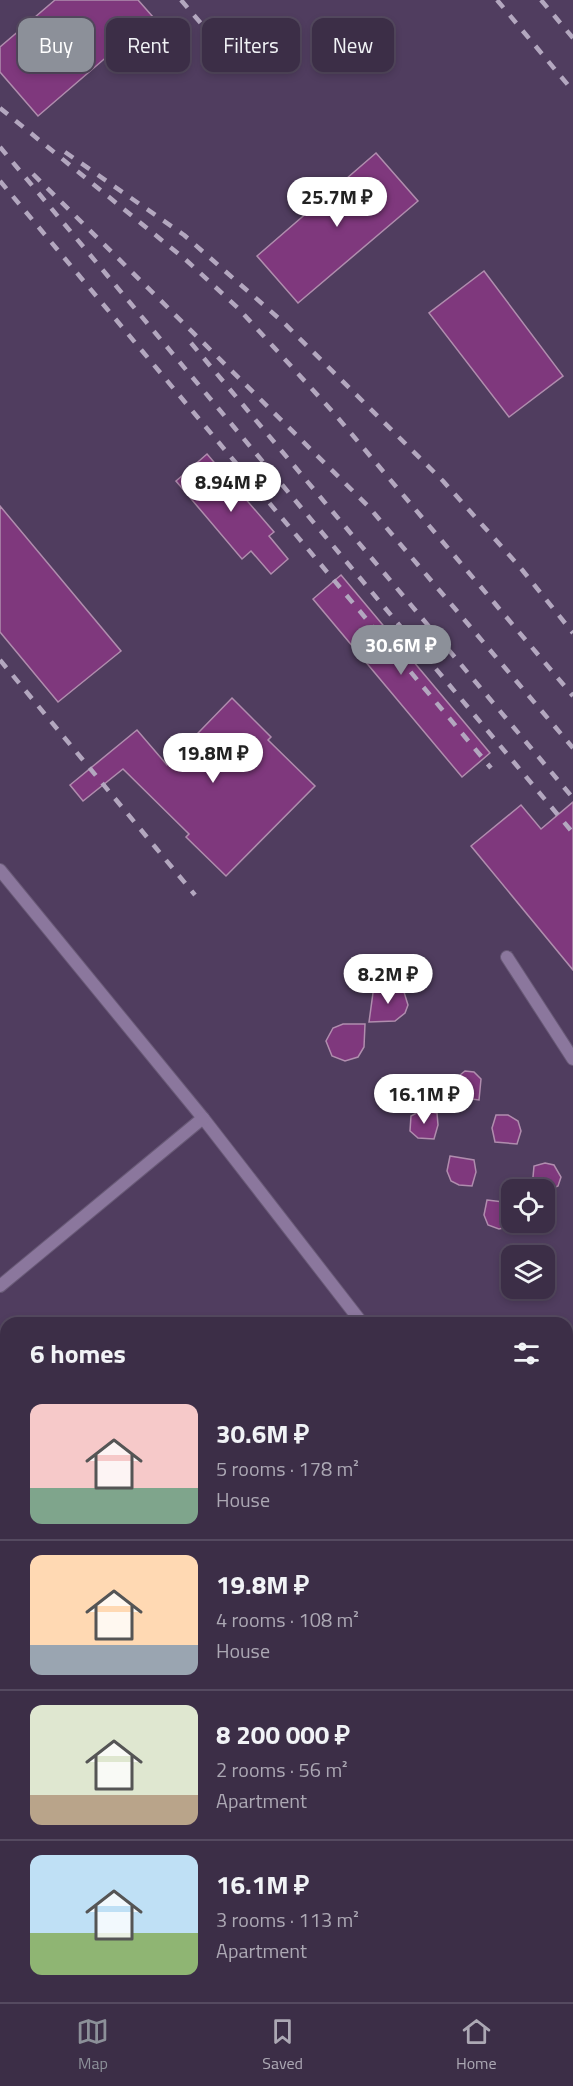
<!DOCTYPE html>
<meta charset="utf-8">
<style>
body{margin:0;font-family:"Titillium Web",sans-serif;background:#473a52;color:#f1f3f6;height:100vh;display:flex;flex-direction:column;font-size:22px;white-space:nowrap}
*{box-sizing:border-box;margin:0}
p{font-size:20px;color:#aca8b4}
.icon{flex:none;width:33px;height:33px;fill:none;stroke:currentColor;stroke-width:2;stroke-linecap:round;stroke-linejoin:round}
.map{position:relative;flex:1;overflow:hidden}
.drawer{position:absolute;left:0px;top:1317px;width:573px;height:686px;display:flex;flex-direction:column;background:#3c2e47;border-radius:18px 18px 0 0;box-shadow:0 3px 9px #0003,0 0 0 2px #554a60}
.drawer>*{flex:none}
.hud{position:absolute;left:18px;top:18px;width:537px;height:54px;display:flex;gap:12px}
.fabs{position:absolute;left:501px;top:1179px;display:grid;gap:12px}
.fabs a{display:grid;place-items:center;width:54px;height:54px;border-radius:12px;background:#3c2e47;box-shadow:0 3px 9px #0003,0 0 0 2px #554a60;font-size:30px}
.price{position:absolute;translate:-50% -51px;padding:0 14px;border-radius:21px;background:#fff;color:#222;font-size:20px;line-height:39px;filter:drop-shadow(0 2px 3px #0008)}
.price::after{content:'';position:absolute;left:50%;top:36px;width:18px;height:14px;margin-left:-9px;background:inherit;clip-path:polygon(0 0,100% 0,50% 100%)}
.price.active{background:#8c9099;color:#fff}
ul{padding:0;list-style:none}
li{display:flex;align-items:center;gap:18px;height:150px;padding:0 30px}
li+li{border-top:2px solid #554a60}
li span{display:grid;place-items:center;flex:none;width:168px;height:120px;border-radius:12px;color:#555}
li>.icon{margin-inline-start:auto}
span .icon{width:72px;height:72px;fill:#fffc;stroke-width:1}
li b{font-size:26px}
h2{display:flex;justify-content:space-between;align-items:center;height:72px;padding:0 30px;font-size:26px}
.tag{padding:0 21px;border-radius:12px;background:#3c2e47;box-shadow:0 3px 9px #0003,0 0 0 2px #554a60;font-size:21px;line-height:54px}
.tag.active{background:#8c9099;color:#fff}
.tab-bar{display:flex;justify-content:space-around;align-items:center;height:84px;border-top:2px solid #554a60;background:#3c2e47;font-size:16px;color:#aca8b4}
.tab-bar a{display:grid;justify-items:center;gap:3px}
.tab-bar .active{color:#8c9099}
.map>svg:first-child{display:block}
.building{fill:#7f387d;stroke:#b08dae;stroke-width:1.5}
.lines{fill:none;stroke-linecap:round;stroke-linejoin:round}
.lane-casing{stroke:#695a77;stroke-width:14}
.lane{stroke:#8b779d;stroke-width:12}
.rail{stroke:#b3a7bf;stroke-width:4.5;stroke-dasharray:10 10;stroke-linecap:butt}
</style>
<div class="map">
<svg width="573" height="2002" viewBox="0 0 573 2002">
<rect width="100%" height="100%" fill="#503d5f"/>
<!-- building -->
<g class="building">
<polygon points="55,0 138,0 153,17 38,116 0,72 0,47"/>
<polygon points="376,153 418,201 298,303 257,256"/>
<polygon points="484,271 563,376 509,417 429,313"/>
<polygon points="207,454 274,532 269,536 288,559 271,574 251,551 242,559 176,481"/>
<polygon points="0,506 121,651 58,702 0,632"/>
<polygon points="341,575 490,753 462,777 313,599"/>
<polygon points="232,698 271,737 268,740 315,786 226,876 186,837 189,834 123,769 83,801 70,785 137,730 167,765"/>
<polygon points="573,802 573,970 471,846 521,805 541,829"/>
<polygon points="391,985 404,992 408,1005 405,1013 395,1021 369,1022 373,993 380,987"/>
<polygon points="365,1024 364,1047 358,1057 345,1061 332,1056 326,1041 333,1028 343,1024"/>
<polygon points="465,1071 474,1072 481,1079 479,1100 455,1097 455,1079"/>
<polygon points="422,1110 437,1113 438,1125 434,1139 418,1138 410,1131 411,1116"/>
<polygon points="496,1115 508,1115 518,1121 521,1131 517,1144 495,1142 492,1128"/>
<polygon points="450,1156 474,1160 476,1172 472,1186 459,1185 451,1181 447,1171"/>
<polygon points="545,1163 554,1165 561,1177 558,1186 546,1192 532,1188 534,1166"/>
<polygon points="487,1200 512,1203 512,1226 499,1229 488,1225 484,1215"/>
</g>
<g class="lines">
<defs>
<g id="lane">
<polyline points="0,870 203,1118 362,1323"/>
<polyline points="507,957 573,1059"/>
<polyline points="0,1286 203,1118"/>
<polyline points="567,1366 573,1361"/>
<polyline points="567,1578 573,1586"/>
</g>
</defs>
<!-- lane casing -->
<use href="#lane" class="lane-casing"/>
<!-- lane -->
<use href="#lane" class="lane"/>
<!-- rail -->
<g class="rail">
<polyline points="181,0 216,41"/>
<polyline points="497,0 573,91"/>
<polyline points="541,0 573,38"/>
<polyline points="0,108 186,260 238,308 333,412 573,696"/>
<polyline points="0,147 573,833"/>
<polyline points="65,152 184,235 283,322 443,481 519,566 573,633"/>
<polyline points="33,174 368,506 573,748"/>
<polyline points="0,181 491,768"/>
<polyline points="191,343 573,798"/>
<polyline points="0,660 195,895"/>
</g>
</g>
</svg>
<div class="fabs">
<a><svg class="icon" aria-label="locate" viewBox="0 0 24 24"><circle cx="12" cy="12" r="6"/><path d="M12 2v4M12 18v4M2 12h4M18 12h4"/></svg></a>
<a><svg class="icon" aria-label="layers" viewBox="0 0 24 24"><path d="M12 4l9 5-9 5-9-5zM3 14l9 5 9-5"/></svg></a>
</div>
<b class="price" style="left:337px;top:228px">25.7M ₽</b>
<b class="price" style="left:231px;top:513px">8.94M ₽</b>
<b class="price active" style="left:401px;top:676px">30.6M ₽</b>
<b class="price" style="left:213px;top:784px">19.8M ₽</b>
<b class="price" style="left:388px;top:1005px">8.2M ₽</b>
<b class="price" style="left:424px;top:1125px">16.1M ₽</b>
<div class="hud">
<a class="tag active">Buy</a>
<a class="tag">Rent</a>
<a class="tag">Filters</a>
<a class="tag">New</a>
</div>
<section class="drawer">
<h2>6 homes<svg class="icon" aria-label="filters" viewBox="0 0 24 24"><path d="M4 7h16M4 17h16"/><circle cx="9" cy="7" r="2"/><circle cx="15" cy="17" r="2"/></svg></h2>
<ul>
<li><span style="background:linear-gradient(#f6c9c9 70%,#7fa58c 0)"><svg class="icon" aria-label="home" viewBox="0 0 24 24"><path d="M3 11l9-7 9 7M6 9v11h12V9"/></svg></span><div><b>30.6M ₽</b><p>5 rooms · 178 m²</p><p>House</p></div></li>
<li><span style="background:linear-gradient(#ffd9b3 75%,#9aa5b1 0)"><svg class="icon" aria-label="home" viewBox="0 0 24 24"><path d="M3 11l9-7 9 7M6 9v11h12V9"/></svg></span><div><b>19.8M ₽</b><p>4 rooms · 108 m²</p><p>House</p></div></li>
<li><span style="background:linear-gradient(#dfe7d0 75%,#b9a48a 0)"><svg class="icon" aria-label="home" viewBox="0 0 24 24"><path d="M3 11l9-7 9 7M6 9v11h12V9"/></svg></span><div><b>8 200 000 ₽</b><p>2 rooms · 56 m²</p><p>Apartment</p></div></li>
<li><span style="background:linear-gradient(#bfe0f5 65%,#8fb573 0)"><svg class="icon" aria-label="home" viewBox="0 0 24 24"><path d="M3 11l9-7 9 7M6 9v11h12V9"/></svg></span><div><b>16.1M ₽</b><p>3 rooms · 113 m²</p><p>Apartment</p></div></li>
</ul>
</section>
</div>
<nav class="tab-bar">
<a class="active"><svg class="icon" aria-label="map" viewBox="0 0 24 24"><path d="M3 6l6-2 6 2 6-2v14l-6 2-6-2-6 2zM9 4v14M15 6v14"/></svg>Map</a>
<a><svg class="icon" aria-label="saved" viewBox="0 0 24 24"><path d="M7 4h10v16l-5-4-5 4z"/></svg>Saved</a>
<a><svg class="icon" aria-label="home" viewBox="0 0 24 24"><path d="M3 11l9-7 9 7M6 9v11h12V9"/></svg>Home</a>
</nav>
